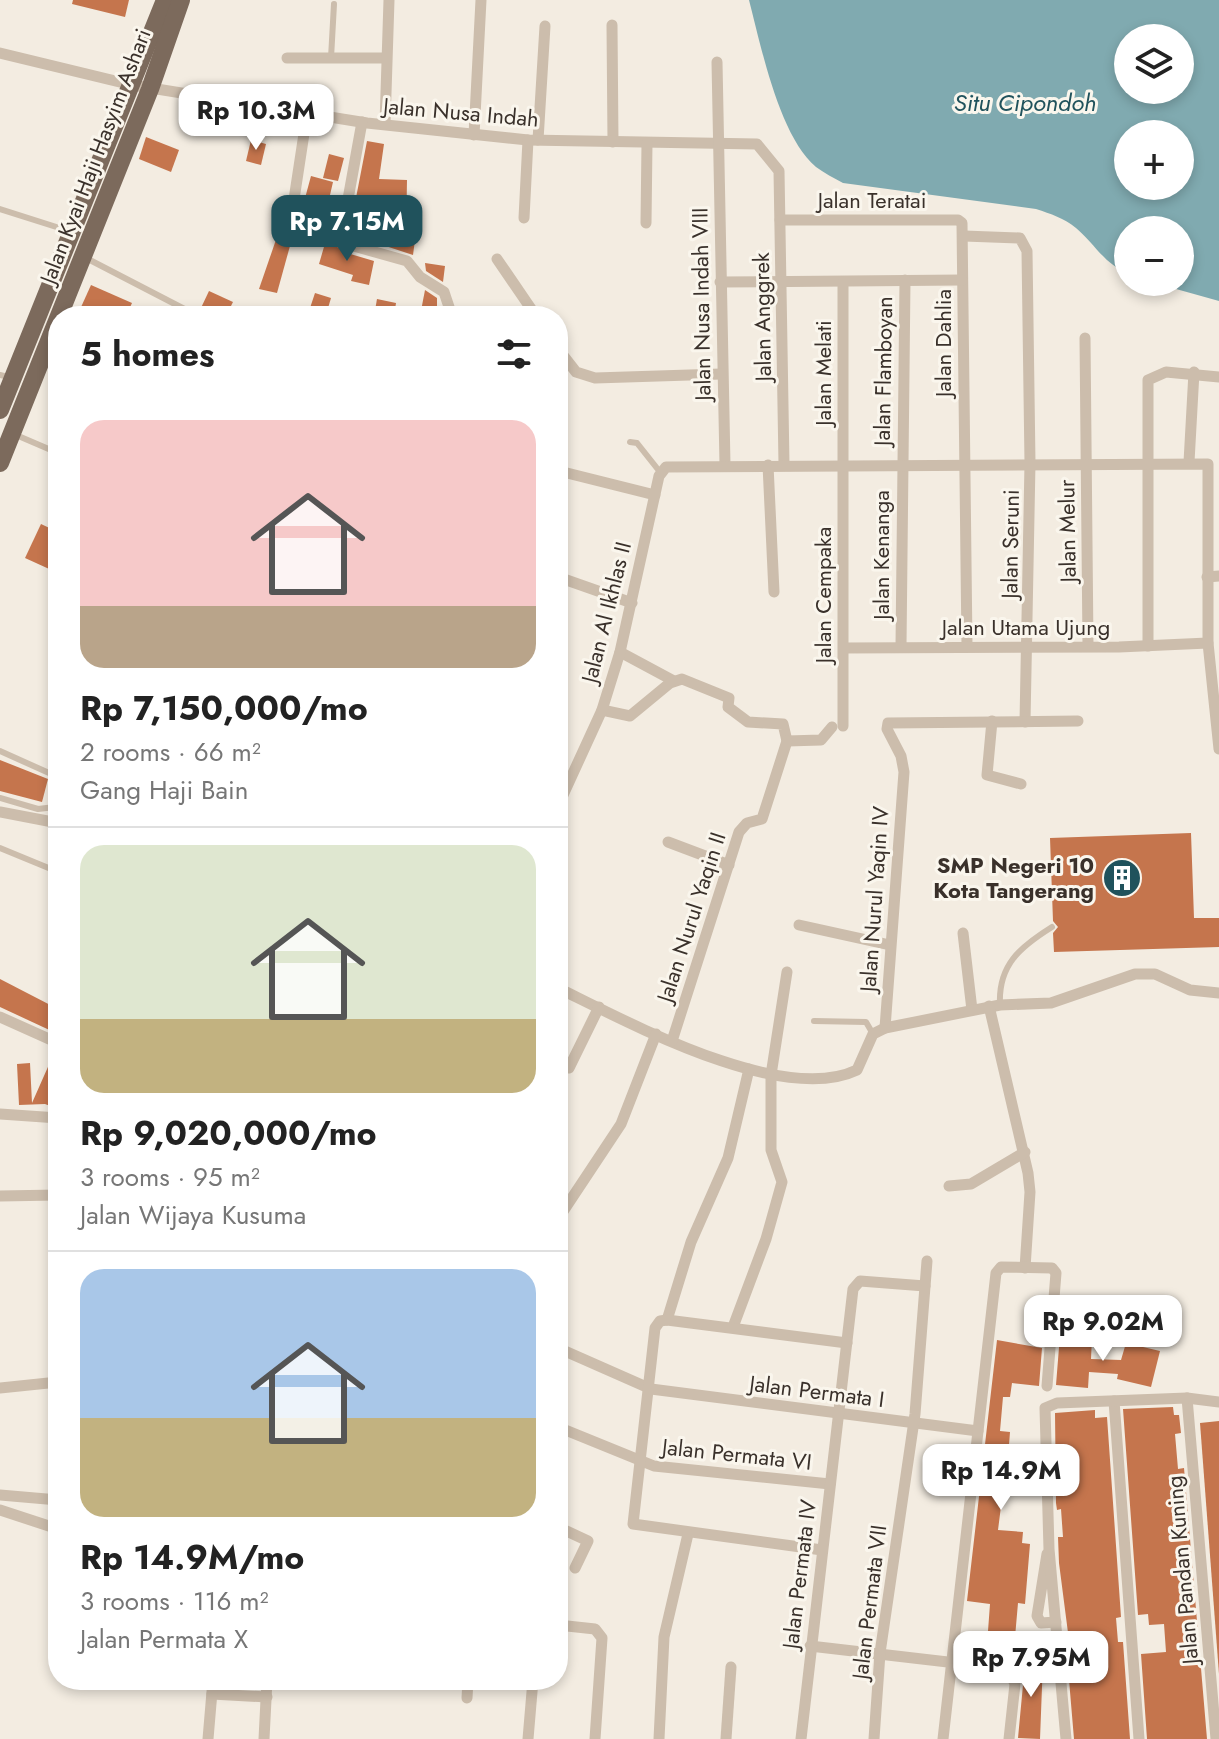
<!DOCTYPE html>
<meta charset="utf-8">
<style>
body{margin:0;font-family:Jost,sans-serif;background:#f2f2f2;color:#222;height:100vh;display:flex;flex-direction:column;font-size:30px;white-space:nowrap}
*{box-sizing:border-box;margin:0}
p{font-size:26px;color:#767676}
.icon{flex:none;width:44px;height:44px;fill:none;stroke:currentColor;stroke-width:2;stroke-linecap:round;stroke-linejoin:round}
.map{position:relative;flex:1;overflow:hidden}
.sheet{position:absolute;left:48px;top:306px;width:520px;height:1384px;display:flex;flex-direction:column;background:#fff;border-radius:32px;box-shadow:0 4px 12px #0003}
.sheet>*{flex:none}
.controls{position:absolute;left:1114px;top:24px;display:grid;gap:16px}
.controls a{display:grid;place-items:center;width:80px;height:80px;border-radius:50%;background:#fff;box-shadow:0 4px 12px #0003;font-size:40px}
.price{position:absolute;translate:-50% -68px;padding:0 18px;border-radius:16px;background:#fff;color:#222;font-size:26px;line-height:52px;filter:drop-shadow(0 2px 4px #0008)}
.price::after{content:'';position:absolute;left:50%;top:48px;width:24px;height:18px;margin-left:-12px;background:inherit;clip-path:polygon(0 0,100% 0,50% 100%)}
.price.selected{background:#20525c;color:#fff}
ul{padding:0;list-style:none}
li{display:grid;align-content:center;gap:16px;height:424px;padding:0 32px}
li+li{border-top:2px solid #e0e0e0}
li span{display:grid;place-items:center;height:248px;border-radius:24px;color:#555}
li>.icon{margin-inline-start:auto}
span .icon{width:144px;height:144px;fill:#fffc;stroke-width:1}
li b{font-size:34px}
h2{display:flex;justify-content:space-between;align-items:center;height:96px;padding:0 32px;font-size:34px}
.map>svg:first-child{display:block}
.water{fill:#80aab0;fill-rule:evenodd}
.building{fill:#c5754d}
.lines{fill:none;stroke-linecap:round;stroke-linejoin:round}
.service{stroke:#ccbdac;stroke-width:6}
.minor{stroke:#ccbdac;stroke-width:11}
.primary{stroke:#7c6a5c;stroke-width:18}
.labels{text-anchor:middle;stroke-width:6;stroke-linejoin:round;paint-order:stroke}
.street-label{font-size:22px;fill:#3a312b;stroke:#faf6ed}
.poi-label{font-size:22px;font-weight:bold;fill:#3a312b;stroke:#faf6ed;text-anchor:end}
.water-label{font-size:24px;font-style:italic;fill:#20525c;stroke:#faf6ed}
</style>
<div class="map">
<svg width="1219" height="1739" viewBox="0 0 1219 1739">
<rect width="100%" height="100%" fill="#f3ece1"/>
<!-- water -->
<path class="water" d="M749 0H1219V301L1151 282H1180V230H1128V273C1104 264 1095 244 1076 228 1064 218 1051 214 1036 209L843 183C834 178 824 173 816 167 779 136 761 46 749 0ZM1128 38H1180V90H1128ZM1128 134H1180V186H1128Z"/>
<!-- building -->
<g class="building">
<polygon points="73,0 129,0 125,17 72,4"/>
<polygon points="146,137 179,150 171,172 139,159"/>
<polygon points="251,140 266,144 261,165 246,161"/>
<polygon points="367,141 384,144 379,179 407,180 406,238 415,240 413,255 349,234"/>
<polygon points="329,154 344,158 338,181 323,178"/>
<polygon points="311,176 333,182 327,208 332,209 329,220 301,213"/>
<polygon points="279,231 293,235 277,293 259,289"/>
<polygon points="326,240 347,253 374,261 369,285 351,281 353,275 319,264"/>
<polygon points="425,263 445,266 443,282 426,271"/>
<polygon points="91,285 132,303 126,316 77,316"/>
<polygon points="425,290 437,298 437,316 420,316"/>
<polygon points="209,291 233,302 226,316 204,316 200,310"/>
<polygon points="315,293 331,298 326,315 309,311"/>
<polygon points="377,299 396,303 394,316 374,316"/>
<polygon points="41,524 58,532 58,573 25,558"/>
<polygon points="0,760 48,779 42,802 0,791"/>
<polygon points="1191,833 1194,918 1219,918 1219,947 1054,952 1053,933 1058,927 1053,921 1050,838"/>
<polygon points="0,979 58,1009 58,1034 0,1007"/>
<polygon points="55,1051 58,1109 45,1104 19,1105 17,1064 30,1063 32,1103"/>
<polygon points="1060,1335 1092,1338 1091,1359 1121,1360 1126,1343 1160,1351 1151,1387 1117,1379 1118,1374 1089,1372 1088,1388 1056,1385"/>
<polygon points="997,1340 1042,1348 1039,1386 1012,1383 1010,1397 1003,1397 1000,1431 1010,1432 1009,1445 999,1444 997,1466 1006,1467 998,1530 1023,1532 1022,1543 1030,1544 1025,1604 1018,1603 1013,1660 986,1658 990,1604 967,1601"/>
<polygon points="1173,1407 1174,1415 1179,1415 1181,1433 1175,1434 1178,1469 1184,1468 1207,1739 1147,1739 1141,1654 1166,1652 1164,1624 1149,1625 1148,1614 1138,1615 1123,1409"/>
<polygon points="1095,1410 1095,1418 1107,1417 1121,1617 1116,1618 1118,1642 1123,1642 1130,1739 1074,1739 1067,1656 1071,1656 1059,1563 1058,1537 1063,1537 1061,1509 1057,1510 1056,1503 1055,1413"/>
<polygon points="1219,1421 1219,1674 1200,1423"/>
<polygon points="1017,1659 1043,1661 1040,1739 1018,1738 1023,1685"/>
</g>
<g class="lines">
<!-- service -->
<g class="service">
<polyline points="331,58 334,4"/>
<polyline points="0,209 69,231"/>
<polyline points="86,258 198,316"/>
<polyline points="0,375 12,378"/>
<polyline points="16,435 58,453"/>
<polyline points="630,442 637,443 660,472"/>
<polyline points="0,751 58,777"/>
<polyline points="0,798 38,809 55,807 58,798"/>
<polyline points="0,848 51,869"/>
<path d="M1000 1005C998 965 1020 947 1052 927"/>
<polyline points="814,1021 866,1022 873,1034"/>
</g>
<!-- minor -->
<g class="minor">
<polyline points="612,25 613,142"/>
<polyline points="0,53 132,85 367,123 528,140 757,144 779,171 784,464"/>
<polyline points="287,58 386,58"/>
<polyline points="717,62 725,465"/>
<polyline points="307,114 291,219 327,228 350,245 407,261 420,277 444,292 452,316"/>
<polyline points="385,124 389,0"/>
<polyline points="474,135 481,0"/>
<polyline points="538,140 545,26"/>
<polyline points="524,218 528,140"/>
<polyline points="780,220 958,220 962,223 967,646"/>
<polyline points="344,221 362,122"/>
<polyline points="646,223 647,143"/>
<polyline points="964,236 1020,238 1027,251 1030,463 1025,722"/>
<polyline points="497,259 536,316"/>
<polyline points="720,282 962,280"/>
<polyline points="1085,338 1088,646"/>
<polyline points="558,349 576,372 595,378 721,374"/>
<polyline points="1189,462 1194,372"/>
<polyline points="768,465 774,592"/>
<polyline points="563,472 655,495"/>
<polyline points="558,577 632,603"/>
<polyline points="1207,577 1219,576"/>
<polyline points="901,646 905,280"/>
<polyline points="1148,646 1148,380 1166,372 1219,377"/>
<polyline points="844,648 1119,647 1208,643"/>
<polyline points="620,652 674,681"/>
<polyline points="602,710 630,716 670,683 682,679 729,698 728,707 748,722 783,724 787,741 821,740 832,727"/>
<polyline points="992,721 987,775 1021,784"/>
<polyline points="843,726 843,282"/>
<polyline points="558,806 602,710 620,652 659,476 666,467 1208,464 1208,643 1219,749"/>
<polyline points="0,812 58,823"/>
<polyline points="668,842 729,865"/>
<polyline points="799,925 890,945"/>
<polyline points="963,933 972,1010"/>
<path d="M558 988C628 1022 782 1106 857 1070L873 1034 885 1028 1000 1005 1051 1003 1135 974H1155L1190 990 1219 993"/>
<polyline points="989,1006 1028,1173 1030,1192 1025,1268"/>
<polyline points="0,1017 58,1043"/>
<polyline points="885,1028 904,772 901,756 887,729 888,723 1078,721"/>
<polyline points="672,1041 739,832 747,823 762,819 787,741"/>
<polyline points="569,1068 599,1007"/>
<polyline points="0,1114 58,1118"/>
<polyline points="949,1186 971,1184 1025,1152"/>
<polyline points="0,1196 58,1195"/>
<polyline points="558,1219 621,1124 656,1034"/>
<polyline points="667,1320 691,1242 728,1158 749,1069"/>
<polyline points="733,1327 766,1239 782,1182 771,1150 771,1075 787,972"/>
<polyline points="558,1348 651,1389 978,1431"/>
<polyline points="56,1383 56,1195"/>
<polyline points="0,1388 58,1382"/>
<polyline points="1187,1398 1216,1739"/>
<polyline points="1114,1401 1139,1739"/>
<polyline points="558,1427 654,1466 830,1484"/>
<polyline points="0,1495 58,1500"/>
<polyline points="0,1510 58,1529"/>
<polyline points="558,1527 588,1541 575,1568"/>
<polyline points="822,1550 633,1524 655,1328 660,1321 667,1320 847,1343"/>
<polyline points="1047,1554 1037,1616 1041,1623 1056,1622"/>
<polyline points="558,1625 595,1629 602,1638 595,1739"/>
<polyline points="810,1646 1008,1669 1015,1684 1009,1739"/>
<polyline points="212,1694 267,1697"/>
<polyline points="467,1698 468,1680"/>
<polyline points="208,1739 213,1680"/>
<polyline points="264,1739 267,1680"/>
<polyline points="528,1739 533,1680"/>
<polyline points="659,1739 664,1637 688,1534"/>
<polyline points="726,1739 731,1667"/>
<polyline points="801,1739 853,1289 860,1281 925,1286"/>
<polyline points="874,1739 880,1653 915,1414 927,1261"/>
<polyline points="943,1739 996,1273 1001,1267 1052,1268 1056,1273 1047,1386"/>
<polyline points="1066,1739 1049,1549 1045,1408 1057,1403 1187,1398 1219,1402"/>
</g>
<!-- primary -->
<g class="primary">
<polyline points="0,410 165,0"/>
<polyline points="0,463 150,89 181,0"/>
</g>
</g>
<!-- icons -->
<defs>
<symbol id="building-disc" viewBox="-11 -11 22 22"><circle r="9.5" fill="#20525c" stroke="#faf6ed"/><path d="M-4-6H4V6H1V3H-1V6H-4ZM-2.5-4.3h1.7v1.8h-1.7ZM.8-4.3h1.7v1.8H.8ZM-2.5-1h1.7V.8h-1.7ZM.8-1h1.7V.8H.8Z" fill="#fff"/></symbol>
</defs>
<g fill-rule="evenodd">
<use href="#building-disc" x="1100" y="856" width="44" height="44"/>
</g>
<g class="labels">
<!-- street labels -->
<g class="street-label">
<text transform="translate(461 112) rotate(5)" y="8">Jalan Nusa Indah</text>
<text transform="translate(95 156) rotate(-69)" y="8">Jalan Kyai Haji Hasyim Ashari</text>
<text x="872" y="208">Jalan Teratai</text>
<text transform="translate(701 304) rotate(-91)" y="8">Jalan Nusa Indah VIII</text>
<text transform="translate(762 317) rotate(-91)" y="8">Jalan Anggrek</text>
<text transform="translate(943 343) rotate(-90)" y="8">Jalan Dahlia</text>
<text transform="translate(883 371) rotate(-89)" y="8">Jalan Flamboyan</text>
<text transform="translate(823 373) rotate(-90)" y="8">Jalan Melati</text>
<text transform="translate(1067 531) rotate(-91)" y="8">Jalan Melur</text>
<text transform="translate(1010 544) rotate(-89)" y="8">Jalan Seruni</text>
<text transform="translate(881 555) rotate(-90)" y="8">Jalan Kenanga</text>
<text transform="translate(823 595) rotate(-90)" y="8">Jalan Cempaka</text>
<text transform="translate(606 612) rotate(-76)" y="8">Jalan Al Ikhlas II</text>
<text x="1026" y="635">Jalan Utama Ujung</text>
<text transform="translate(874 899) rotate(-86)" y="8">Jalan Nurul Yaqin IV</text>
<text transform="translate(691 917) rotate(-72)" y="8">Jalan Nurul Yaqin II</text>
<text transform="translate(817 1391) rotate(7)" y="8">Jalan Permata I</text>
<text transform="translate(737 1454) rotate(6)" y="8">Jalan Permata VI</text>
<text transform="translate(1182 1570) rotate(-95)" y="8">Jalan Pandan Kuning</text>
<text transform="translate(799 1574) rotate(-83)" y="8">Jalan Permata IV</text>
<text transform="translate(869 1602) rotate(-83)" y="8">Jalan Permata VII</text>
</g>
<!-- poi labels -->
<g class="poi-label">
<text x="1094" y="873">SMP Negeri 10<tspan x="1094" dy="25">Kota Tangerang</tspan></text>
</g>
<!-- water labels -->
<g class="water-label">
<text x="1025" y="111">Situ Cipondoh</text>
</g>
</g>
</svg>
<div class="controls">
<a><svg class="icon" aria-label="layers" viewBox="0 0 24 24"><path d="M12 4l9 5-9 5-9-5zM3 14l9 5 9-5"/></svg></a>
<a>+</a>
<a>−</a>
</div>
<b class="price" style="left:256px;top:152px">Rp 10.3M</b>
<b class="price selected" style="left:347px;top:263px">Rp 7.15M</b>
<b class="price" style="left:1103px;top:1363px">Rp 9.02M</b>
<b class="price" style="left:1001px;top:1512px">Rp 14.9M</b>
<b class="price" style="left:1031px;top:1699px">Rp 7.95M</b>
<section class="sheet">
<h2>5 homes<svg class="icon" aria-label="filters" viewBox="0 0 24 24"><path d="M4 7h16M4 17h16"/><circle cx="9" cy="7" r="2"/><circle cx="15" cy="17" r="2"/></svg></h2>
<ul>
<li><span style="background:linear-gradient(#f6c9c9 75%,#b9a48a 0)"><svg class="icon" aria-label="home" viewBox="0 0 24 24"><path d="M3 11l9-7 9 7M6 9v11h12V9"/></svg></span><div><b>Rp 7,150,000/mo</b><p>2 rooms · 66 m²</p><p>Gang Haji Bain</p></div></li>
<li><span style="background:linear-gradient(#dfe7d0 70%,#c2b280 0)"><svg class="icon" aria-label="home" viewBox="0 0 24 24"><path d="M3 11l9-7 9 7M6 9v11h12V9"/></svg></span><div><b>Rp 9,020,000/mo</b><p>3 rooms · 95 m²</p><p>Jalan Wijaya Kusuma</p></div></li>
<li><span style="background:linear-gradient(#a9c7e8 60%,#c2b280 0)"><svg class="icon" aria-label="home" viewBox="0 0 24 24"><path d="M3 11l9-7 9 7M6 9v11h12V9"/></svg></span><div><b>Rp 14.9M/mo</b><p>3 rooms · 116 m²</p><p>Jalan Permata X</p></div></li>
</ul>
</section>
</div>
